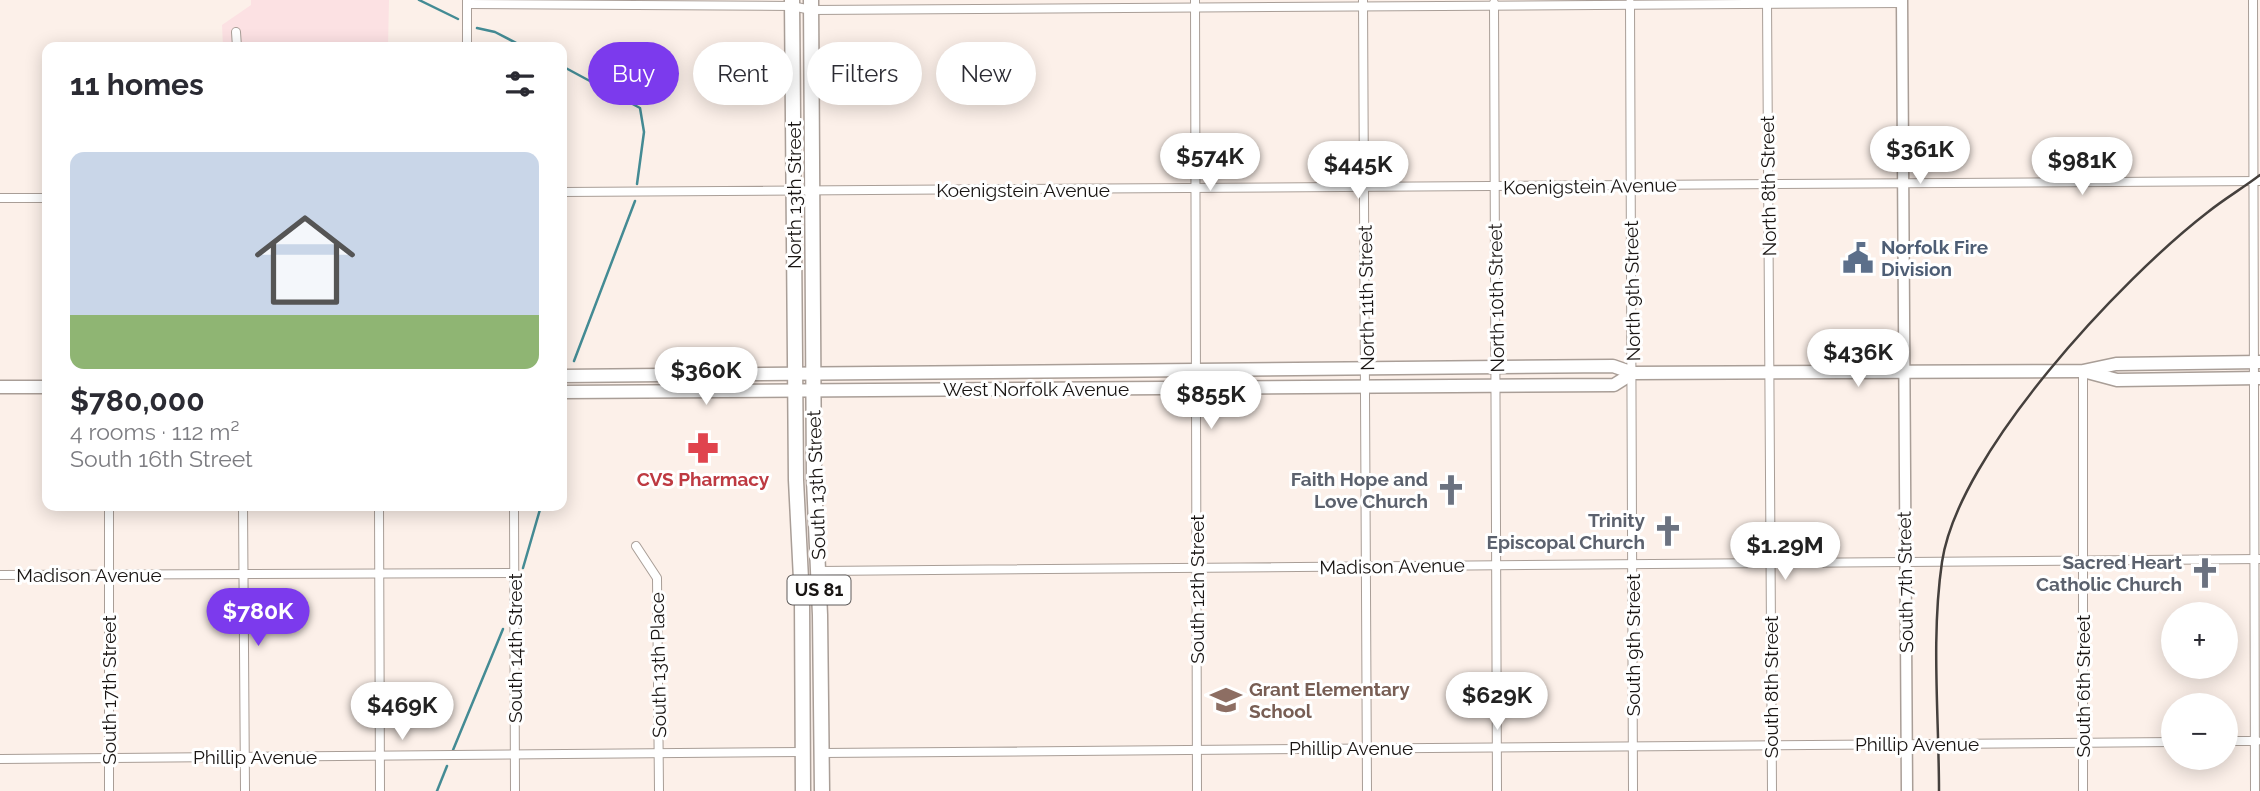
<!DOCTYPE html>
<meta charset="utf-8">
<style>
body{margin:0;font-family:Raleway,sans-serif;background:#f7f7f7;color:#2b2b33;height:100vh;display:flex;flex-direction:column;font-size:26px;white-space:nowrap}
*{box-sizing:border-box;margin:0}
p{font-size:23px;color:#7c7c81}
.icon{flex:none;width:38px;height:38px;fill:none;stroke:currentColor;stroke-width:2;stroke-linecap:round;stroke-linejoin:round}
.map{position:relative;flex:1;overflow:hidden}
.details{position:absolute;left:42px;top:42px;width:525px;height:469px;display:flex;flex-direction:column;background:#fff;border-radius:14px;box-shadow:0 4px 18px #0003}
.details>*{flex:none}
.banner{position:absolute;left:588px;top:42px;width:665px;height:63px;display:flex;gap:14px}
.controls{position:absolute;left:2161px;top:602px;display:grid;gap:14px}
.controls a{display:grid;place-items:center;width:77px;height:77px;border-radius:50%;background:#fff;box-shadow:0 4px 18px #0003;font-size:35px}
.price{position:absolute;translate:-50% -60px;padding:0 16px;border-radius:24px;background:#fff;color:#222;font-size:23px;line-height:46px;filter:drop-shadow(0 2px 4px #0008)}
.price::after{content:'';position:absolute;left:50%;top:42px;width:21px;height:16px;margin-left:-10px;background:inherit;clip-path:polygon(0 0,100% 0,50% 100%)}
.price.current{background:#7c3aed;color:#fff}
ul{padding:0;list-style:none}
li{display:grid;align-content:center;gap:14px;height:371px;padding:0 28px}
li+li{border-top:2px solid #e1e1e2}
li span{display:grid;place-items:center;height:217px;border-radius:14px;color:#555}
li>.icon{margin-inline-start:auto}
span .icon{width:126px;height:126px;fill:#fffc;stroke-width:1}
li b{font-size:30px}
h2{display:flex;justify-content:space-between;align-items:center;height:84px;padding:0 28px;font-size:30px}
.chip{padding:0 24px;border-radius:32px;background:#fff;box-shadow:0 4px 18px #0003;font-size:24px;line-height:63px}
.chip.current{background:#7c3aed;color:#fff}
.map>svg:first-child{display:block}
.medical{fill:#fce1e3}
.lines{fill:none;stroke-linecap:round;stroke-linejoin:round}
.stream{stroke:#448b94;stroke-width:2.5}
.minor-casing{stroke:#a99e97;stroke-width:10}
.tertiary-casing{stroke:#a99e97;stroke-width:13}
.secondary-casing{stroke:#a99e97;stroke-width:15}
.trunk-casing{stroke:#a99e97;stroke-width:17}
.minor{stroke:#fff;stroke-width:8}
.tertiary{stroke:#fff;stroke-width:10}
.secondary{stroke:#fff;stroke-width:12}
.trunk{stroke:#fff;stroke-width:14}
.rail{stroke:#45403d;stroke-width:2.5}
.labels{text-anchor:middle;stroke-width:6;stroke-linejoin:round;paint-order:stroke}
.shield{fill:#fff;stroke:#5e5b5a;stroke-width:2}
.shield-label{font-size:18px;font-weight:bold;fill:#191513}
.street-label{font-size:19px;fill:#191513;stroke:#fff}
.service-label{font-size:19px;font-weight:bold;fill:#4e5e75;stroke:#fff;text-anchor:start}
.health-label{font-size:19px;font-weight:bold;fill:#be3a42;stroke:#fff}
.worship-label{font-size:19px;font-weight:bold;fill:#5b616d;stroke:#fff;text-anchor:end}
.education-label{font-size:19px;font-weight:bold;fill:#785e54;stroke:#fff;text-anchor:start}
</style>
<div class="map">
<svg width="2260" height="791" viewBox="0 0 2260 791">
<rect width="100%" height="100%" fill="#fcf0e9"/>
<!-- medical -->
<polygon class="medical" points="251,0 389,0 388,47 223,47 222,25 251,5"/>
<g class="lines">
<!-- stream -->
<g class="stream">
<polyline points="419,0 458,19"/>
<polyline points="477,28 495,32 524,47"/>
<polyline points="562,66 640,108 644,132 637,184"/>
<polyline points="574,361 635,201"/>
<polyline points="562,416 565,402"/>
<polyline points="523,568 541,506"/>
<polyline points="453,750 503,629"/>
<polyline points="437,791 447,766"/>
</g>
<defs>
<g id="minor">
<polyline points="1195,0 1197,791"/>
<polyline points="1363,0 1367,791"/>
<polyline points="1767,0 1772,791"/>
<polyline points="2253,0 2255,791"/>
<polyline points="1494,3 1497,791"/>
<polyline points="1630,3 1633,791"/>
<polyline points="468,4 792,6 811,10 1902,3"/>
<polyline points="236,32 237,47"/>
<polyline points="467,47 467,1"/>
<polyline points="562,192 2260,181"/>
<polyline points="0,198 47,198"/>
<polyline points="243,506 245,791"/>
<polyline points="379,506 380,791"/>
<polyline points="514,506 515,791"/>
<polyline points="636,546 657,578 659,791"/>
<polyline points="818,571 2260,559"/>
<polyline points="0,575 515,573"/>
<polyline points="2226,741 2257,741"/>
<polyline points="822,753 2174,742"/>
<polyline points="0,759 803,752"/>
<polyline points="109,791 109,506"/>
<polyline points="2083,791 2083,371"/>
</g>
<polyline id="tertiary" points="1902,0 1907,791"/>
<g id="secondary">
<polyline points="2087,372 2117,380 2260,378"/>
<polyline points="562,376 1613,366 1633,373 2083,371 2116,364 2260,362"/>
<polyline points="0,387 47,387"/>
<polyline points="562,392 1614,385 1633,373"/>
</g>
<g id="trunk">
<polyline points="792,0 796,480 802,599 803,791"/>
<polyline points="811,0 814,480 820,615 822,791"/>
</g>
</defs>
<!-- minor casing -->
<use href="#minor" class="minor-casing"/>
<!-- tertiary casing -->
<use href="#tertiary" class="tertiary-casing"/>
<!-- secondary casing -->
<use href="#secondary" class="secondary-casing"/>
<!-- trunk casing -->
<use href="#trunk" class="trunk-casing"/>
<!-- minor -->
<use href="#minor" class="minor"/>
<!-- tertiary -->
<use href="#tertiary" class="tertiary"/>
<!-- secondary -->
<use href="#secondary" class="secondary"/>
<!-- trunk -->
<use href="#trunk" class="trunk"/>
<!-- rail -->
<path class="rail" d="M1939 791C1939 716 1931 637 1942 562 1958 453 2121 279 2208 212 2224 199 2243 188 2260 175"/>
</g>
<!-- icons -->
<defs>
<symbol id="civic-bare" viewBox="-9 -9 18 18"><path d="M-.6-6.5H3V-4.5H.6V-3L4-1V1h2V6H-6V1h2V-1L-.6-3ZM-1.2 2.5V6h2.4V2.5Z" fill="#5c6f8a" stroke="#fff" stroke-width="2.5" paint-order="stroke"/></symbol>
<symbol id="pharmacy-bare" viewBox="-9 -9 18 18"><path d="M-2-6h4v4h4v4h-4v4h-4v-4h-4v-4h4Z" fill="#e0444e" stroke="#fff" stroke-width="2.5" paint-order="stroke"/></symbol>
<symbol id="church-bare" viewBox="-9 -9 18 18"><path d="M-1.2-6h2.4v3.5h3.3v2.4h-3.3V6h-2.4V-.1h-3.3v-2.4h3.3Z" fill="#6b7280" stroke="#fff" stroke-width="2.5" paint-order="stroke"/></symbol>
<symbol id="school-bare" viewBox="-9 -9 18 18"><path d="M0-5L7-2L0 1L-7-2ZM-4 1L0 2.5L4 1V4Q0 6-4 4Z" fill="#8d6e63" stroke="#fff" stroke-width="2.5" paint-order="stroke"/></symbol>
</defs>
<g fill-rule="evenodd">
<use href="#civic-bare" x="1836" y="236" width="44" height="44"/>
<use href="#pharmacy-bare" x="681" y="426" width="44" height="44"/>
<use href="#church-bare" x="1429" y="468" width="44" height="44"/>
<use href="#church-bare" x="1646" y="509" width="44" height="44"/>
<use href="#church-bare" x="2183" y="551" width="44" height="44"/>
<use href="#school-bare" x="1204" y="678" width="44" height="44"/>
</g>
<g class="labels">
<!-- shield labels -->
<rect class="shield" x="787.5" y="575.5" width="63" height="29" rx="5"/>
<g class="shield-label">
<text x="819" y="596">US 81</text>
</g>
<!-- street labels -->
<g class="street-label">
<text transform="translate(1590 186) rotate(-1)" y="7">Koenigstein Avenue</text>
<text transform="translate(1768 186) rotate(-91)" y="7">North 8th Street</text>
<text x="1023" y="197">Koenigstein Avenue</text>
<text transform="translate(794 195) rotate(-90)" y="7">North 13th Street</text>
<text transform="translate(1632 291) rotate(-91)" y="7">North 9th Street</text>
<text transform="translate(1366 298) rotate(-91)" y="7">North 11th Street</text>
<text transform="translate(1496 298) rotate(-91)" y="7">North 10th Street</text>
<text x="1036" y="396">West Norfolk Avenue</text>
<text transform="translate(816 485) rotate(-92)" y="7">South 13th Street</text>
<text transform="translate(1392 566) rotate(-1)" y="7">Madison Avenue</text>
<text x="89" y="582">Madison Avenue</text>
<text transform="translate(1905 582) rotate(-91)" y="7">South 7th Street</text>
<text transform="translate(1197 589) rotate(-90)" y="7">South 12th Street</text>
<text transform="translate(1633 645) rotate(-90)" y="7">South 9th Street</text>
<text transform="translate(515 648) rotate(-90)" y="7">South 14th Street</text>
<text transform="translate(658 665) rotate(-91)" y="7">South 13th Place</text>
<text transform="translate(2083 686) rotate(-90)" y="7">South 6th Street</text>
<text transform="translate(1771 687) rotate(-90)" y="7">South 8th Street</text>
<text transform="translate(109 690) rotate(-90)" y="7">South 17th Street</text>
<text x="1917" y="751">Phillip Avenue</text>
<text x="1351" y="755">Phillip Avenue</text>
<text x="255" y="764">Phillip Avenue</text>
</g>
<!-- service labels -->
<g class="service-label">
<text x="1881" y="254">Norfolk Fire<tspan x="1881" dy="22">Division</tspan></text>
</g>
<!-- health labels -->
<g class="health-label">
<text x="703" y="486">CVS Pharmacy</text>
</g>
<!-- worship labels -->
<g class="worship-label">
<text x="1428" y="486">Faith Hope and<tspan x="1428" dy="22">Love Church</tspan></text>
<text x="1645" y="527">Trinity<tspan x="1645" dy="22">Episcopal Church</tspan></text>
<text x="2182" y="569">Sacred Heart<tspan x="2182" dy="22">Catholic Church</tspan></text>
</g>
<!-- education labels -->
<g class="education-label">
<text x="1249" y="696">Grant Elementary<tspan x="1249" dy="22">School</tspan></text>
</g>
</g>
</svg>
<div class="controls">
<a>+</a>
<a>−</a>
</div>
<b class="price" style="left:1920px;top:186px">$361K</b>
<b class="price" style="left:1210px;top:193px">$574K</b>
<b class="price" style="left:2082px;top:197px">$981K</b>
<b class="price" style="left:1358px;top:201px">$445K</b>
<b class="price" style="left:1858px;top:389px">$436K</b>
<b class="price" style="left:706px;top:407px">$360K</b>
<b class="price" style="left:1211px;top:431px">$855K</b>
<b class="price" style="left:1785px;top:582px">$1.29M</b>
<b class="price current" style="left:258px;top:648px">$780K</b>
<b class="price" style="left:1497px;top:732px">$629K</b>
<b class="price" style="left:402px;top:742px">$469K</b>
<div class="banner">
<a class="chip current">Buy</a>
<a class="chip">Rent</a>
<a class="chip">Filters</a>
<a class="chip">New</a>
</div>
<section class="details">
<h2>11 homes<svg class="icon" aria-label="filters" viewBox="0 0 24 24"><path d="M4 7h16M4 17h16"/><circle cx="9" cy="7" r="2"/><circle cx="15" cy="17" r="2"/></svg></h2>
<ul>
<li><span style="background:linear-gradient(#c9d6e8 75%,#8fb573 0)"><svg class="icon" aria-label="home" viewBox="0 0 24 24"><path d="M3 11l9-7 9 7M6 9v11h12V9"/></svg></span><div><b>$780,000</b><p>4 rooms · 112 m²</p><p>South 16th Street</p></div></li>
</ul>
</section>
</div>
